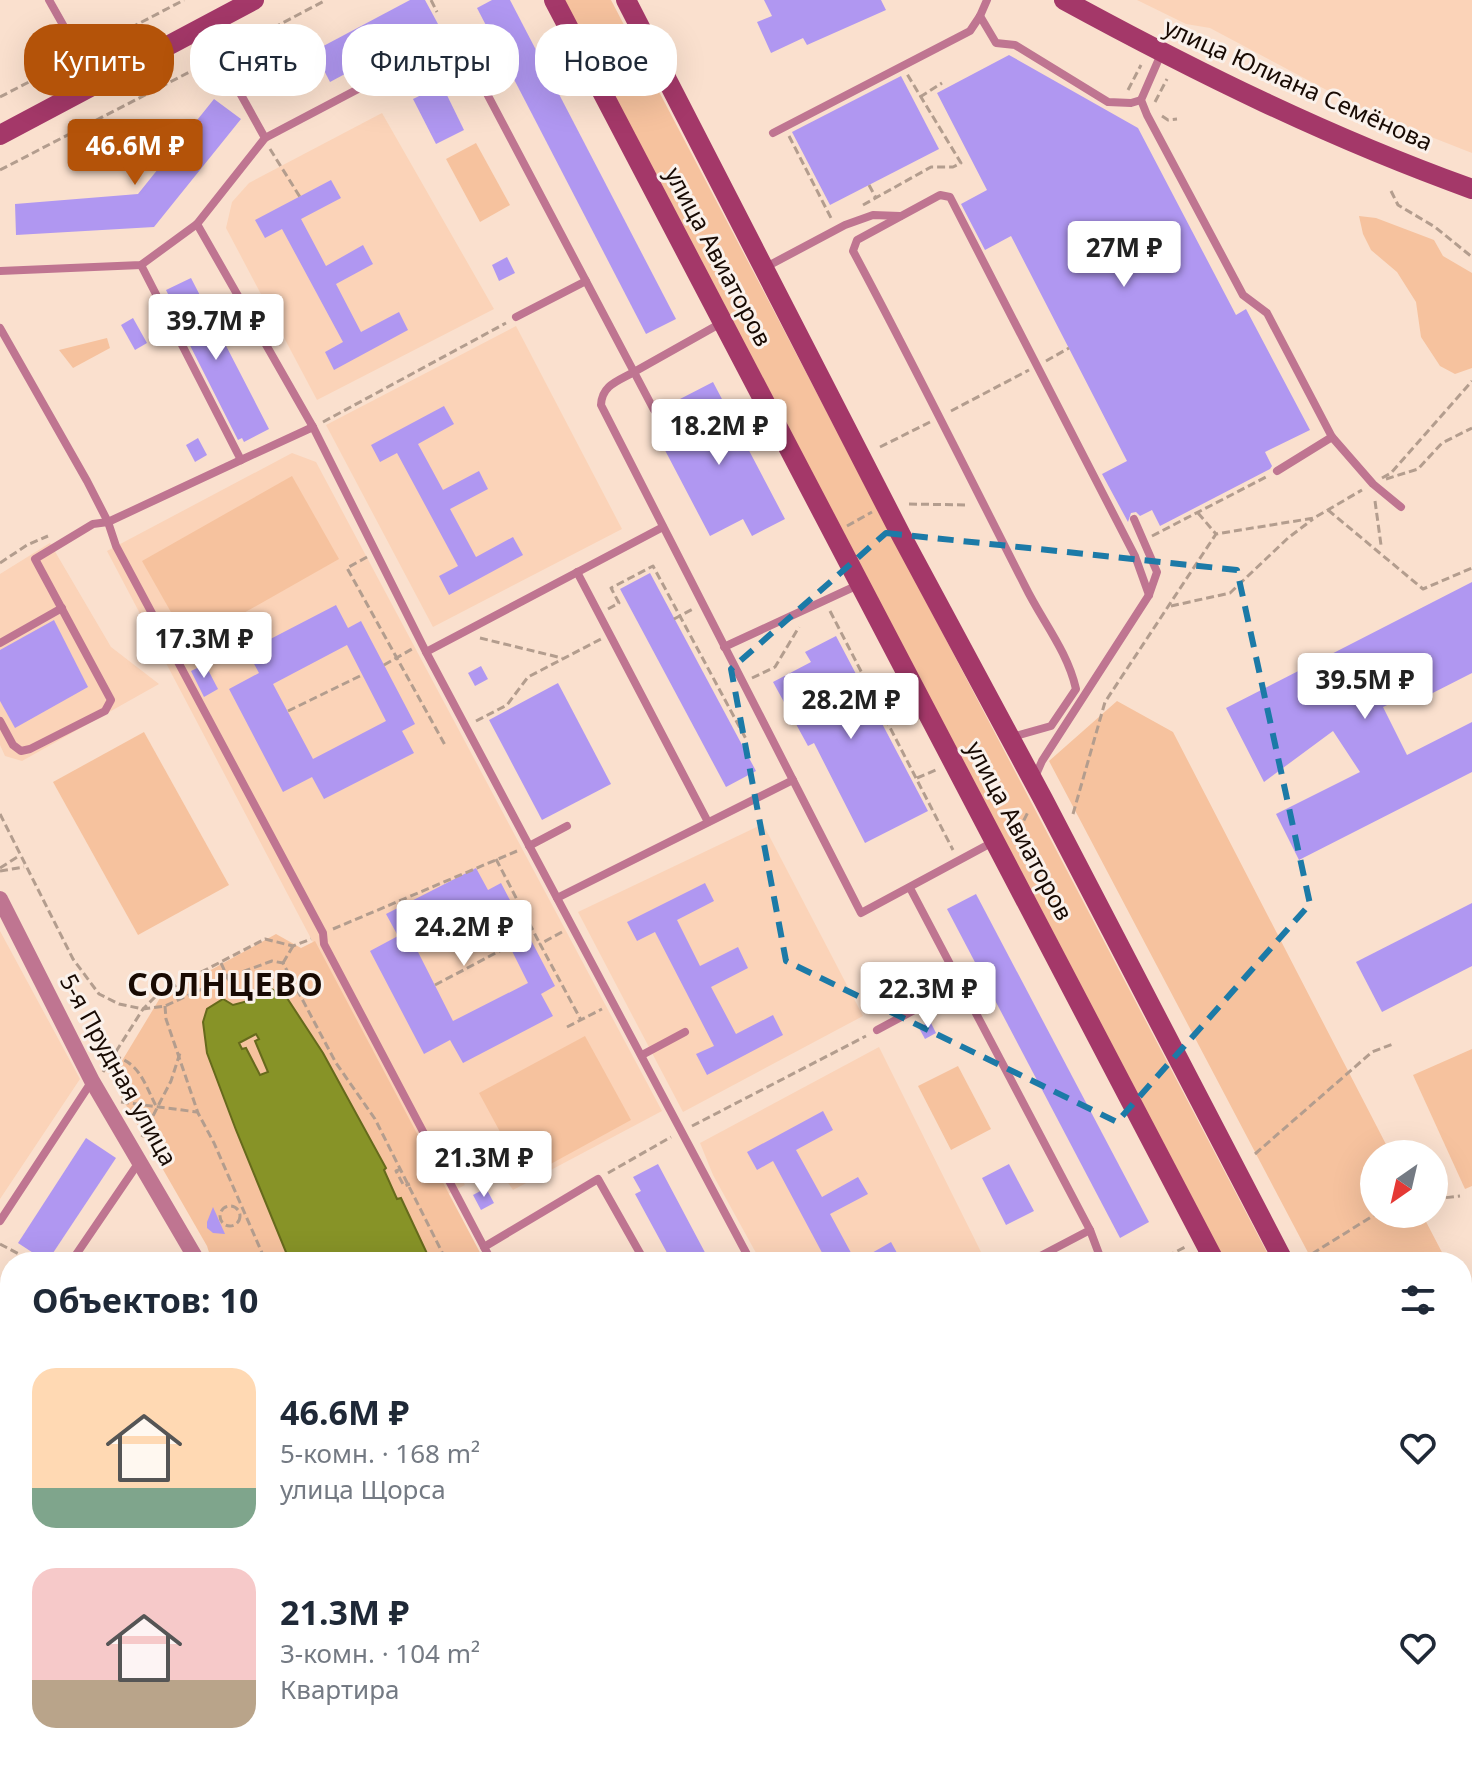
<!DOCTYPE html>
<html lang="ru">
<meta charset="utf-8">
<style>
body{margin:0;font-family:"Noto Sans",sans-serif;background:#f2f2f3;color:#1f2937;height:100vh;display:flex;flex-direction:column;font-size:30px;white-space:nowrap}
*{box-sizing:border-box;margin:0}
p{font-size:26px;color:#747a83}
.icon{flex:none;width:44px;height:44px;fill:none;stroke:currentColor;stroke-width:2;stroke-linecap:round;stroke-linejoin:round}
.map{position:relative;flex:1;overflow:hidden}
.drawer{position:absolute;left:0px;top:1252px;width:1472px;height:514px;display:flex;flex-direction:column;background:#fff;border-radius:32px 32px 0 0;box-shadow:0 8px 32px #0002}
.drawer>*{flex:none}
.guide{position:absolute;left:24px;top:24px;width:800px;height:72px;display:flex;gap:16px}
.needle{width:52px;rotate:214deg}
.controls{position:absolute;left:1360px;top:1140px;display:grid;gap:16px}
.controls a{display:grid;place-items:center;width:88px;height:88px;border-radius:50%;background:#fff;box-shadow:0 8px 32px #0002;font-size:40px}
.price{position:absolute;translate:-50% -68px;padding:0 18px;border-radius:8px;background:#fff;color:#222;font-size:26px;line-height:52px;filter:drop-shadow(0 2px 4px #0008)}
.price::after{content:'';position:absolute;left:50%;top:48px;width:24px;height:18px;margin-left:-12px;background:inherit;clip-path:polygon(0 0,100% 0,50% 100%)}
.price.selected{background:#b45309;color:#fff}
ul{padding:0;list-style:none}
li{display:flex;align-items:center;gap:24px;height:200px;padding:0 32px}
li span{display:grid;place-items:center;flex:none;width:224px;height:160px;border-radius:24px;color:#555}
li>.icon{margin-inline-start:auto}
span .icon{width:96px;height:96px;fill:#fffc;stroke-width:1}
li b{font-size:34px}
h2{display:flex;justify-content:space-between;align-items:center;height:96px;padding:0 32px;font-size:34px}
.tag{padding:0 28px;border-radius:32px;background:#fff;box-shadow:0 8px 32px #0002;font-size:28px;line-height:72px}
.tag.selected{background:#b45309;color:#fff}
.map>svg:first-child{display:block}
.built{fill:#fbd3b8}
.green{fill:#f6c29e}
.water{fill:#879327;stroke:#666a1c;stroke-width:2;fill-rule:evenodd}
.building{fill:#b097f1;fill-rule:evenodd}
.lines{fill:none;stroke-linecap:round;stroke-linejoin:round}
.path{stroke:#b39d8e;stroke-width:3;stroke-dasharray:8 4;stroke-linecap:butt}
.lane{stroke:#bf7591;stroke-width:8}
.street{stroke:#bf7591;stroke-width:16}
.secondary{stroke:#a43869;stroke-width:20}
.marked{fill:none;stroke:#1c7aa7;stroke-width:6;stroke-dasharray:16 10;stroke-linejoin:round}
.labels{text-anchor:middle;stroke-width:6;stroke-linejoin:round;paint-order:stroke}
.street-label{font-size:24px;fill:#180a03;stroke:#faf1eb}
.district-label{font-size:32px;font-weight:bold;letter-spacing:2px;fill:#180a03;stroke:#faf1eb}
</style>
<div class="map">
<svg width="1472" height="1765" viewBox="0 0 1472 1765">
<rect width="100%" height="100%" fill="#fae0ce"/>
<!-- built -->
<g class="built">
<polygon points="1137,0 1472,0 1472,153 1370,113 1210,28 1186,24"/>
<polygon points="382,113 494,309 317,400 226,228 232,202 249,183"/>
<polygon points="516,326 622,529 433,627 326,425"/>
<polygon points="292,453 316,462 662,1111 513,1190 489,1155 459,1174 465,1185 446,1195 107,551"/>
<polygon points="50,543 111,647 159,684 22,761 5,756 0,745 0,574"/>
<polygon points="763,824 863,1016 683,1112 578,912"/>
<polygon points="0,931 80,1079 0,1199"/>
<polygon points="879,1047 982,1254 967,1262 761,1262 713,1175 700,1143"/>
</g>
<!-- green -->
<g class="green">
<polygon points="563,0 611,0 1272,1262 1225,1262"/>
<polygon points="476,143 510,205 480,222 446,159"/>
<polygon points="1359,216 1376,218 1434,240 1443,256 1472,273 1472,368 1455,374 1440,366 1421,337 1416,302 1397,272 1371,250 1363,234"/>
<polygon points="107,338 110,348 73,368 59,350"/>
<polygon points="292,476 339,559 189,644 142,561"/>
<polygon points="1117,701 1173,732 1391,1154 1374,1154 1374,1214 1422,1214 1447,1262 1313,1262 1049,761"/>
<polygon points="144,732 229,885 138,935 53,782"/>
<polygon points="276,934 301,948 315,941 485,1262 212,1262 207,1246 111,1079 160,998"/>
<polygon points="585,1036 631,1120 525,1178 479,1093"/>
<polygon points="1472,1049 1472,1186 1465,1189 1413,1075"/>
<polygon points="958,1066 991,1129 951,1150 918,1086"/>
<polygon points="1462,1291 1472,1310 1472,1563 1462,1544"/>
<polygon points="2,1371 10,1386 10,1407 0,1410"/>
<polygon points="1462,1620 1472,1639 1472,1735 1462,1715"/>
<polygon points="10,1745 10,1756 72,1756 66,1765 0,1765 0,1758"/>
<polygon points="399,1756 432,1756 427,1765 393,1765"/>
<polygon points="435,1756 474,1756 480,1764 430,1765"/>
<polygon points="544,1756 881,1756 887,1765 549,1765"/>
<polygon points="1263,1756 1296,1756 1301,1765 1261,1765"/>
</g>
<!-- water -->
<path class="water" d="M270 988 287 998 323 1053 386 1168 384 1170 397 1199 401 1198 431 1262H290L236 1130 207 1053 203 1022 207 1009 223 999 233 1005 248 1001 253 991ZM256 1034 259 1039 255 1041 268 1072 260 1075 246 1048 242 1049 239 1043Z"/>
<!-- building -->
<g class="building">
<polygon points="410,0 425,0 438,24 330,82 314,51"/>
<polygon points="492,0 510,0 676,319 646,334 477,8"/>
<polygon points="764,0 881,0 886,10 807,45 803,38 771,53 757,22 772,16"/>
<polygon points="1009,55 1138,128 1236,315 1246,309 1310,430 1265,452 1272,466 1270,469 1160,526 1152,510 1140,516 1136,512 1131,513 1128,522 1102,474 1127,461 1011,236 985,250 961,204 987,190 937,93"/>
<polygon points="901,76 939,149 830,205 792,132"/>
<polygon points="442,85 464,130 436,144 413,99"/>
<polygon points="214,99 241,119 154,227 16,235 15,204 138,194"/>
<polygon points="331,180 341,198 301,219 326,266 363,245 373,264 336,284 361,332 399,312 408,330 334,370 325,352 343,342 282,229 265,238 255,220"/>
<polygon points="507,257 515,273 499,281 492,265"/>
<polygon points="191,278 269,429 244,442 242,438 238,440 170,306 173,304 166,290"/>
<polygon points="133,318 147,343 135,350 121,325"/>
<polygon points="713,382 785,519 752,536 743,519 710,536 657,435 690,418 680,399"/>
<polygon points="444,406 454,424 418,444 443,490 479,471 488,489 450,509 476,557 513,537 523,555 449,595 439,576 458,566 397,453 380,462 371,445"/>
<polygon points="198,438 207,455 195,462 186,445"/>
<polygon points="650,573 756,771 726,787 620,589"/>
<polygon points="1472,582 1472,673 1415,702 1410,694 1383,707 1407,755 1472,722 1472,772 1299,860 1276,814 1360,772 1333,731 1264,782 1226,708"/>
<path d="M336 605 348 628 361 621 415 724 402 731 414 753 324 799 312 777 283 792 229 689 259 673 247 651ZM347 645 386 721 313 759 273 684Z"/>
<polygon points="54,620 88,687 15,728 0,701 0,650"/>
<polygon points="836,636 928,811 865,843 814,743 808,746 773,682 811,662 805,652"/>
<polygon points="205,664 218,689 204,697 191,671"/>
<polygon points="481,666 488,679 475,686 468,673"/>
<polygon points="558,683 611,784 542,820 489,720"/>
<path d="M476 868 488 890 501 883 555 986 541 994 553 1016 463 1063 450 1040 424 1054 370 951 398 936 386 914ZM491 909 528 983 453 1021 416 948Z"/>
<polygon points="705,883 714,901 677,920 700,966 738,947 748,968 711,987 736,1034 773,1015 783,1035 707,1075 696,1054 714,1046 655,932 637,941 627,922"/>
<polygon points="976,894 1149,1222 1120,1238 947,909"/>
<polygon points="1472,903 1472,966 1382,1012 1356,962"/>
<polygon points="930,1021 936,1033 925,1039 919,1028"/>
<polygon points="823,1111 833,1130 796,1150 822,1197 858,1177 868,1194 830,1214 856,1262 891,1242 902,1262 827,1262 773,1161 757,1170 747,1152"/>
<polygon points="86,1138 116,1158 47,1262 18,1243"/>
<polygon points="658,1164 710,1262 672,1262 635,1194 641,1191 633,1177"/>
<polygon points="1009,1164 1034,1211 1006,1225 982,1178"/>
<polygon points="486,1188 494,1203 481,1210 473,1195"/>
<polygon points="213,1207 225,1234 213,1233 207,1228 207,1222"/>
</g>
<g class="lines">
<!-- path -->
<g class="path">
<polyline points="431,0 437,12"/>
<polyline points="88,50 184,0"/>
<polyline points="220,56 326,0"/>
<polyline points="1128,90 1141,65"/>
<polyline points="0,97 71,60"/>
<polyline points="920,97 942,83"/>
<polyline points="1155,102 1167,79"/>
<polyline points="1162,116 1168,120 1177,119"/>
<polyline points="789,136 831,218"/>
<polyline points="270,149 300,197"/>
<polyline points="0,170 203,65"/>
<polyline points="869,185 876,198"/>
<polyline points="1391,191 1398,205 1435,227 1472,257"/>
<polyline points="863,205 931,167 953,167 961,163 907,74"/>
<polyline points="1046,361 1069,348"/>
<polyline points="951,411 1029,370"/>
<polyline points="323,422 506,323"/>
<polyline points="880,447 930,422"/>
<polyline points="1382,478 1391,473 1472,381"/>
<polyline points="1386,479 1418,469 1442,443 1472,428"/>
<polyline points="1375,501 1381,545"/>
<polyline points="909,504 969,505"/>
<polyline points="1328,510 1423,589 1472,568"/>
<polyline points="1198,513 1216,534"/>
<polyline points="847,526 872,512"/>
<polyline points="1152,536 1266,477"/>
<polyline points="367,557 347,568 445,745"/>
<polyline points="0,563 27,545 48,536"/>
<polyline points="1171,606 1230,593 1288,538 1313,519"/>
<polyline points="608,609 619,603 611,588 653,566 746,739"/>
<polyline points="830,611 953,850"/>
<polyline points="674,619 693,609"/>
<polyline points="480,638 562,658"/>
<polyline points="384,665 412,649"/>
<polyline points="752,678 775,667 799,627"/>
<polyline points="875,700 896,690"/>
<polyline points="288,711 362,675"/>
<polyline points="476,721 507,705 528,677 601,639"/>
<polyline points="917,778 936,770"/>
<polyline points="0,814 73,959 99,994 119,1004 143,1009 165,1006 228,977 272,961 283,963 336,1063 375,1119 447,1262"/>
<polyline points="1073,814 1105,702 1216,534 1314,518 1362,490"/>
<polyline points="1013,842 1029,810"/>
<polyline points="496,859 540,944"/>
<polyline points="0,868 19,856"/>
<polyline points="0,871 24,867"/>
<polyline points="333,929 517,851"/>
<polyline points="562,932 540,944 581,1020"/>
<polyline points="221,963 233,989"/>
<polyline points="283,963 293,946"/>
<polyline points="435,985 509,946"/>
<polyline points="165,1006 166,1019 198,1113 214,1143 266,1262"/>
<polyline points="567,1027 602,1009"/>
<path d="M113 1056C140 1062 145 1085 157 1108"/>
<polyline points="103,1072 143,1009 157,995 265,939 293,946 311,939"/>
<polyline points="121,1102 197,1112"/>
<polyline points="692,1126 866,1036"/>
<polyline points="142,1137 171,1081 180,1053"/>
<polyline points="1255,1154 1372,1052 1393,1044"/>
<polyline points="401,1169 396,1171 404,1186 410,1184"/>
<polyline points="608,1173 671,1137"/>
<polyline points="1434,1199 1460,1196"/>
<circle cx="230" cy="1216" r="10"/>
<polyline points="0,1244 34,1262"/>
<polyline points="1302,1260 1376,1214"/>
<polyline points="1156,1262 1187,1246"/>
<polyline points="3,1319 10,1314"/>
<polyline points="1462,1422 1472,1411"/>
<polyline points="478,1756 484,1765"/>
<polyline points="606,1756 610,1765"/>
<polyline points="688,1756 699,1765"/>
<polyline points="762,1756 768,1765"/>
<polyline points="1239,1760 1249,1756"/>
<polyline points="1370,1763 1378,1761 1406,1765"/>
<polyline points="550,1765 570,1756"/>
<polyline points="672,1765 674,1756"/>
<polyline points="1428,1765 1450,1756"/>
</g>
<!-- lane -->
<g class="lane">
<polyline points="49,0 80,55 99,82"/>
<polyline points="980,16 996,43 1015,45 1108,102 1131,103 1141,100"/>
<polyline points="196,32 211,61 235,84 265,138 457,37 634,372 723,322"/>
<polyline points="1161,54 1141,100 1147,115 1243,295 1267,313 1332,437 1277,471"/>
<polyline points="773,133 970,31 980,16 987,0"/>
<polyline points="197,224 313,427 426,652 751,1262"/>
<polyline points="141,265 241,460 313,427"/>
<polyline points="766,267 845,225 873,215 900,216"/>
<polyline points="0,271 141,265 197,224 265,138"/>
<polyline points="516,317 586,281"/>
<polyline points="0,328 87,481 108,522 116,546 323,933 324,944 484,1247 598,1179 645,1262"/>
<path d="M654 410 634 372C618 381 602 385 601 405L861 913 993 842"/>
<polyline points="1332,437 1373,484 1401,507"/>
<polyline points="577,572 708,822"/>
<polyline points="0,643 62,608"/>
<polyline points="724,647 858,585"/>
<polyline points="426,652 663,527"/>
<polyline points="0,721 13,745 21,751 30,749 105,711 111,700 35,559 93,524 108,522 241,460"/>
<path d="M1012 737 1051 726 1076 689C1067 650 1042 621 1025 586 968 474 912 361 853 251L857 240 940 195 950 197 1135 556 1149 595"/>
<polyline points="1035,777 1042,761 1149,595 1157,572 1134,519"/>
<polyline points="529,846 567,826"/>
<polyline points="910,888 1090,1230 1029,1262"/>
<polyline points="557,898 793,780"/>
<polyline points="877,1030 961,985"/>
<polyline points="642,1055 685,1032"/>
<polyline points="0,1221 92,1081"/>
<polyline points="1090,1230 1102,1262"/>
<polyline points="484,1247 492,1262"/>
<polyline points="71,1262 135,1168 142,1166"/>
<polyline points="794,1262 803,1257"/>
<polyline points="0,1330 10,1350"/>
<polyline points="0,1496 10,1513"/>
<polyline points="0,1619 10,1621"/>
<polyline points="0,1746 10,1730"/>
<polyline points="902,1756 907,1765"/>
<polyline points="997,1756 1002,1765"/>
<polyline points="1228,1756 1231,1765"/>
<polyline points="1353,1756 1358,1765"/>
<polyline points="256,1765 258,1756"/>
<polyline points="359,1765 365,1756"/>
<polyline points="515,1765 526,1761"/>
</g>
<!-- street -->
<g class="street">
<polyline points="0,899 92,1081 198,1262"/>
<polyline points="525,1756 528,1765"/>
</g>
<!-- secondary -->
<g class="secondary">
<polyline points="554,0 1215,1262"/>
<polyline points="626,0 901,535 1043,799 1284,1262"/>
<path d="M1064 0C1196 72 1330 138 1472 189"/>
<polyline points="0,135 254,0"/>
<polyline points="1462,1597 1472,1617"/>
<polyline points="1462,1732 1472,1750"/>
</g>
</g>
<!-- marked area -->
<path class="marked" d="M886 533 1237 570 1310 904 1117 1122 786 961 731 669Z"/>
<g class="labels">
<!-- street labels -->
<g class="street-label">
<text transform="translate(1298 85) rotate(24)" y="8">улица Юлиана Семёнова</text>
<text transform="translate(718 257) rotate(62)" y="8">улица Авиаторов</text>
<text transform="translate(1019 831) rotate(62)" y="8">улица Авиаторов</text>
<text transform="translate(118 1070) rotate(61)" y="8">5-я Прудная улица</text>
</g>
<!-- district labels -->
<g class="district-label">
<text x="226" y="996">СОЛНЦЕВО</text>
</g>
</g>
</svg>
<div class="controls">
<a><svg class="needle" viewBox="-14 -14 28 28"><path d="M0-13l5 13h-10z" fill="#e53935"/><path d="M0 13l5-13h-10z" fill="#747a83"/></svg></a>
</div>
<b class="price selected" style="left:135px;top:187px">46.6M ₽</b>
<b class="price" style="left:1124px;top:289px">27M ₽</b>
<b class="price" style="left:216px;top:362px">39.7M ₽</b>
<b class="price" style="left:719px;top:467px">18.2M ₽</b>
<b class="price" style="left:204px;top:680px">17.3M ₽</b>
<b class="price" style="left:1365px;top:721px">39.5M ₽</b>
<b class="price" style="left:851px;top:741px">28.2M ₽</b>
<b class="price" style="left:464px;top:968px">24.2M ₽</b>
<b class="price" style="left:928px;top:1030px">22.3M ₽</b>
<b class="price" style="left:484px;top:1199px">21.3M ₽</b>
<div class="guide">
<a class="tag selected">Купить</a>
<a class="tag">Снять</a>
<a class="tag">Фильтры</a>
<a class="tag">Новое</a>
</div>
<section class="drawer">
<h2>Объектов: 10<svg class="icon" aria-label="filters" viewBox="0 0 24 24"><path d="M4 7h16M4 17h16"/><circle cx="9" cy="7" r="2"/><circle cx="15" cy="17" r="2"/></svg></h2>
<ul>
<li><span style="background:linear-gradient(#ffd9b3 75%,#7fa58c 0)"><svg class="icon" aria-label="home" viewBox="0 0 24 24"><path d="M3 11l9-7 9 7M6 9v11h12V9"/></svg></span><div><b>46.6M ₽</b><p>5-комн. · 168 m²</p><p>улица Щорса</p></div><svg class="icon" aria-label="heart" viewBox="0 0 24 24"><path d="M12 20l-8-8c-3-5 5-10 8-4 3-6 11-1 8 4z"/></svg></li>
<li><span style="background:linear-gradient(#f6c9c9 70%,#b9a48a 0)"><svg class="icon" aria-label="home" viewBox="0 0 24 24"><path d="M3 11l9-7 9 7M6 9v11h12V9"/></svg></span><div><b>21.3M ₽</b><p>3-комн. · 104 m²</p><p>Квартира</p></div><svg class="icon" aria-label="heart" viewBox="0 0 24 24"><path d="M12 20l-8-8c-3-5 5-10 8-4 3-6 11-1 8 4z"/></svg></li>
</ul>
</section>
</div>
